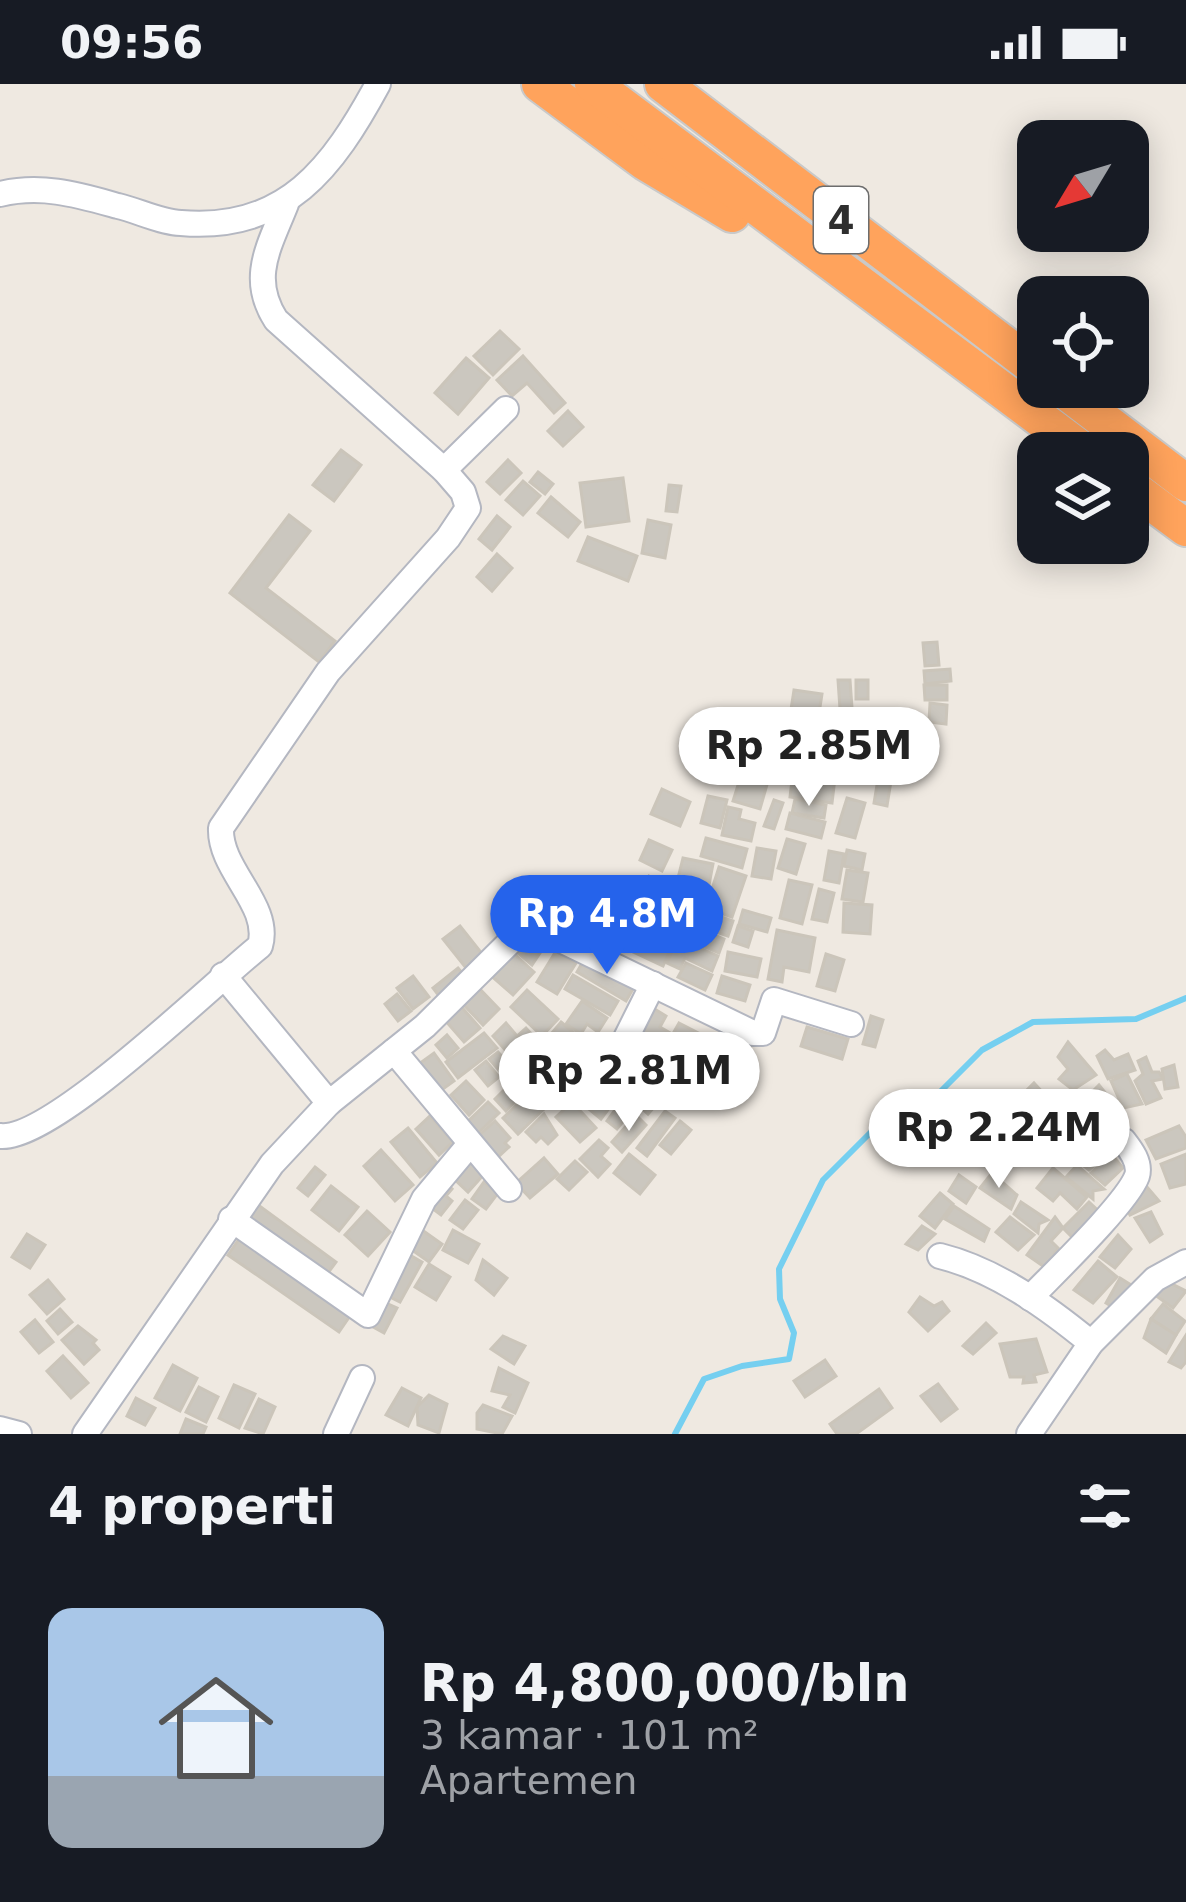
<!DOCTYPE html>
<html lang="id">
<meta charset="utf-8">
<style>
body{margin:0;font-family:"DejaVu Sans",sans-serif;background:#20242c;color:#f1f3f6;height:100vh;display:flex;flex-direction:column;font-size:45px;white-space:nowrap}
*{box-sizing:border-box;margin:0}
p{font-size:39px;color:#9ea1a6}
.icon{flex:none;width:66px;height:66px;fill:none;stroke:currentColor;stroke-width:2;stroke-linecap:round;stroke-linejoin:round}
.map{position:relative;height:1350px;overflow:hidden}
.sheet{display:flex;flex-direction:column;background:#171b24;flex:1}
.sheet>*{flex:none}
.needle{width:78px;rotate:232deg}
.buttons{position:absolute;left:1017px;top:36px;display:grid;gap:24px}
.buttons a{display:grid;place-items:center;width:132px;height:132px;border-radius:24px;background:#171b24;box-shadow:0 6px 30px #0003;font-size:60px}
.price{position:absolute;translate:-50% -102px;padding:0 27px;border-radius:42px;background:#fff;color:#222;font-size:39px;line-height:78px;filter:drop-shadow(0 3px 6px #0008)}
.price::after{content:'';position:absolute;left:50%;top:72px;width:36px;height:27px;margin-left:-18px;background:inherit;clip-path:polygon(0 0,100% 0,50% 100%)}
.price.active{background:#2563eb;color:#fff}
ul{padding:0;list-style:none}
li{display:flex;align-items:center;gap:36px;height:300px;padding:0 48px}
li span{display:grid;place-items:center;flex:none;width:336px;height:240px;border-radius:24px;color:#555}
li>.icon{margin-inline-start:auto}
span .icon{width:144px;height:144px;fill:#fffc;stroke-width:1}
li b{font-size:51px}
h2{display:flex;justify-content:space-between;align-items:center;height:144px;padding:0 48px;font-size:51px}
.status{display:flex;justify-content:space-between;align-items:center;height:84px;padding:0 60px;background:#171b24;direction:ltr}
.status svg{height:33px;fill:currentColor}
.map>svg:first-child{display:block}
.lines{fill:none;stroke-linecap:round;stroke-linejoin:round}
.stream{stroke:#75cff0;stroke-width:6}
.building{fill:#cbc7bf;stroke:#cbc5ba;stroke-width:3}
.minor-casing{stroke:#b4b7c1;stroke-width:28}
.highway-casing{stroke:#c9c9c9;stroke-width:40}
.minor{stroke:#fff;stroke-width:24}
.highway{stroke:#ffa35c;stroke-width:36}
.labels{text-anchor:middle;stroke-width:9;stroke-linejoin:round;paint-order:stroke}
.shield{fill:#fff;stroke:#6d6d6d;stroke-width:3}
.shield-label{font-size:39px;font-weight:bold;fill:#2e2e2e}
</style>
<div class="status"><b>09:56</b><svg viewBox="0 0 49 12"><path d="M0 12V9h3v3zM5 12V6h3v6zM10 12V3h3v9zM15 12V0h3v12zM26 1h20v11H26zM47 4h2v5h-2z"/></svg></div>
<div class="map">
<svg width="1186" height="1350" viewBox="0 0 1186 1350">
<rect width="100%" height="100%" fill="#efe9e1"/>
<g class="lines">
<!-- stream -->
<polyline class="stream" points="675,1350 704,1295 742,1282 789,1275 794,1249 780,1215 779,1185 823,1096 872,1047 933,1015 982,966 1033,938 1136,935 1186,914"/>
</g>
<!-- building -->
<g class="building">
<polygon points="500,247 519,265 493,291 474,272"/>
<polygon points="523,272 565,319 554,329 527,299 512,312 497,296"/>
<polygon points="466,274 489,294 458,330 435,309"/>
<polygon points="568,327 583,343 563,362 548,347"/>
<polygon points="341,366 361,381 334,417 313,401"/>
<polygon points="508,376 521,389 500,410 487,398"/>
<polygon points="538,388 553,400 545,410 530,398"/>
<polygon points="623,394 629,437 586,443 580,399"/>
<polygon points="523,397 540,412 523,431 506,416"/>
<polygon points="669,401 681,402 677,428 666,427"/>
<polygon points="551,413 580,438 568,453 538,429"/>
<polygon points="289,431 310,447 266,504 335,557 319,578 230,509"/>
<polygon points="497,432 510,443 492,466 479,455"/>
<polygon points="648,436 671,441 665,474 642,469"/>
<polygon points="588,453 637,472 628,497 578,477"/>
<polygon points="497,470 512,484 492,507 477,493"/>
<polygon points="937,558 939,581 925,582 923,559"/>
<polygon points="950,585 951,597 925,600 924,587"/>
<polygon points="838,596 850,596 852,624 840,625"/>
<rect x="856" y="596" width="12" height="19"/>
<polygon points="924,601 947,601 947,616 925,616"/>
<polygon points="794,606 822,610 818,636 790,632"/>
<polygon points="930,619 947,621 946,640 929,638"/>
<polygon points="864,628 866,640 842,643 840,631"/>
<polygon points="814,655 828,657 822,687 808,684"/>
<polygon points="846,666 871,669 869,686 844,683"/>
<polygon points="882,666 898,667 897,691 881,690"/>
<polygon points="744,682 770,690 760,725 733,717"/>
<polygon points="793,688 835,694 832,719 790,713"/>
<polygon points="878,695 891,697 887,722 874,719"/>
<polygon points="662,705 690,718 680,742 651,730"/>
<polygon points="708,712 727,716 720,744 701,739"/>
<polygon points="847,714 865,719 855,754 836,749"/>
<polygon points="795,715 826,721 824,734 792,729"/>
<polygon points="774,716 783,719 774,745 764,742"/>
<polygon points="728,723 741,726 739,735 755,739 751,757 722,751"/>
<polygon points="790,729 825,738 821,754 786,745"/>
<polygon points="706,754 747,765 742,784 701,772"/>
<polygon points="787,755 805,760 796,790 778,784"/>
<polygon points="649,756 672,766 662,787 640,776"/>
<polygon points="757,764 776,767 771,795 752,792"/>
<polygon points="847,766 865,770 862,786 844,782"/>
<polygon points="829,767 844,770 839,799 824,796"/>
<polygon points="683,774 713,780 709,801 678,794"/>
<polygon points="719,783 746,792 732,833 706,824"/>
<polygon points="847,786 868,789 863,818 842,815"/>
<polygon points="649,792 671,802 665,814 644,804"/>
<polygon points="584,795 618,808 611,826 578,813"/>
<polygon points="789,796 812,801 802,840 780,834"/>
<polygon points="680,799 707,806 702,822 676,815"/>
<polygon points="538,804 553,811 540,836 525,829"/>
<polygon points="819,805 834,809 827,838 812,835"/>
<polygon points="628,811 662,827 652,846 619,830"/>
<polygon points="554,815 567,821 558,842 544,836"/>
<polygon points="575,819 593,827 582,852 564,844"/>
<polygon points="844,819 872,821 870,850 843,848"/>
<polygon points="668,822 683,829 674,851 659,844"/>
<polygon points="692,823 733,837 728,852 687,838"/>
<polygon points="743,826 771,834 767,848 739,840"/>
<polygon points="603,834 628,845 621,863 595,852"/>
<polygon points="686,839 724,855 719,869 681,853"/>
<polygon points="460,842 483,871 466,884 443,855"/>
<polygon points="738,842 753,847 748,863 733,858"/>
<polygon points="640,844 673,860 663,882 629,866"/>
<polygon points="777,846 815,854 809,888 784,883 782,898 768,895"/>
<polygon points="536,851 546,860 532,881 511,863"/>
<polygon points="678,854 718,872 712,887 685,874 680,885 667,879"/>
<polygon points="509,865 534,888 513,911 488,889"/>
<polygon points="556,867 576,879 557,910 537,898"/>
<polygon points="728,868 761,875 757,893 725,887"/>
<polygon points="588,869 637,898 626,917 577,888"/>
<polygon points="826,870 844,876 835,907 817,902"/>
<polygon points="686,879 712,891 705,906 678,893"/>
<polygon points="458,884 468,896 443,917 433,904"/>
<polygon points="573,891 618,917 610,931 565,905"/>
<polygon points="413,892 429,913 413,925 397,904"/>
<polygon points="722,892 750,901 745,917 717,909"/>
<polygon points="477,902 499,925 483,941 461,918"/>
<polygon points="527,906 558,935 542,952 511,923"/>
<polygon points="397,910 411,927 398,937 385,920"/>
<polygon points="582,917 607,934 598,948 587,940 581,950 566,940"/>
<polygon points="459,920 480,944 464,958 443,934"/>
<polygon points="648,921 666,932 660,943 672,950 660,970 630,951"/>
<polygon points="871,932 883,936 875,963 863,960"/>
<polygon points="561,938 574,949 558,967 546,956"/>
<polygon points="506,939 517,952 526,944 536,955 514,976 493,952"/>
<polygon points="679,939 706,953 697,970 670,955"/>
<polygon points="807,943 848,955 842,975 801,962"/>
<polygon points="734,945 754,956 743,977 723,967"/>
<polygon points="484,949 497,964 458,994 446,978"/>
<polygon points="447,951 458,964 447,974 436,961"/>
<polygon points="581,953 604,977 591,989 568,966"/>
<polygon points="540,956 558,974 547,987 528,968"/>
<polygon points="1068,958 1096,991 1073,1006 1059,995 1068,985 1058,973"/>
<polygon points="676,962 696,972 689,987 669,977"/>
<polygon points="712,962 731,972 716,1000 697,990"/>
<polygon points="635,964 648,973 634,994 621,985"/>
<polygon points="1105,966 1114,976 1128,970 1135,986 1108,995 1097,972"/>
<polygon points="498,968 513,985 504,992 489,975"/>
<polygon points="434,969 454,997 436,1010 416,982"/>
<polygon points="567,970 589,993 583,999 561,976"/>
<polygon points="1146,973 1152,988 1159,988 1163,995 1152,997 1161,1014 1146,1020 1135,997 1143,990 1138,977"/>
<polygon points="526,975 544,995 533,1004 515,985"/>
<polygon points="486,977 499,993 488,1002 475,986"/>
<polygon points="1174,981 1178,1003 1165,1005 1162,985"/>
<polygon points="612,983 630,996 601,1035 584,1021"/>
<polygon points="565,986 576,998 557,1017 546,1004"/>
<polygon points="679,987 698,997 689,1015 670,1005"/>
<polygon points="1127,990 1142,1020 1123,1024 1111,997"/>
<polygon points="637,993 662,1014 648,1030 635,1018 639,1013 628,1003"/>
<polygon points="515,995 526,1007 506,1027 495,1015"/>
<polygon points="466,997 484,1016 469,1031 451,1011"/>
<polygon points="1034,999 1059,1026 1039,1047 1023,1038 1033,1024 1023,1010"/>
<polygon points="1099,1001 1119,1026 1102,1037 1084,1016"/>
<polygon points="530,1008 545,1024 518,1050 503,1034"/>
<polygon points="488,1018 499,1029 475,1052 464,1041"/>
<polygon points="572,1018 596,1044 580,1058 556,1033"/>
<polygon points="620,1019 631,1028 617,1045 607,1037"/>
<polygon points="665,1027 675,1034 647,1072 637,1064"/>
<polygon points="544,1030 557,1051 548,1060 541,1053 536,1058 526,1048"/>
<polygon points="636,1031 646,1041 622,1068 612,1058"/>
<polygon points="430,1032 453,1058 439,1071 416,1045"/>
<polygon points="1081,1034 1092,1048 1072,1067 1059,1053"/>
<polygon points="495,1037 510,1054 505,1059 509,1063 495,1076 475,1055"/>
<polygon points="680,1037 691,1046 671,1070 660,1061"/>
<polygon points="1179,1042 1186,1053 1186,1064 1156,1075 1146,1056"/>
<polygon points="408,1044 437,1079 420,1093 391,1058"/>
<polygon points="1103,1052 1116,1063 1089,1086 1075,1075"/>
<polygon points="599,1056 608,1064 601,1072 610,1080 598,1093 580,1075"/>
<polygon points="381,1066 413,1101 395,1117 364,1082"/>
<polygon points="629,1070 655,1091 640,1110 614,1089"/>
<polygon points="1111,1070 1123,1084 1105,1101 1091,1089"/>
<polygon points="1186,1070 1186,1100 1170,1104 1161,1080"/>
<polygon points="544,1074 558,1090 530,1114 516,1099"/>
<polygon points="471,1076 485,1089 468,1108 454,1095"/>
<polygon points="575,1077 587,1088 569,1106 557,1095"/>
<polygon points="1077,1081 1104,1105 1093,1107 1093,1115 1066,1093"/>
<polygon points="315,1083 325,1091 308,1112 298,1104"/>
<polygon points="1053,1084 1087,1113 1077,1125 1060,1109 1053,1117 1037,1104"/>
<polygon points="992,1089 1017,1111 1011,1125 980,1104"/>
<polygon points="959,1091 976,1103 966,1119 949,1107"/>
<polygon points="1141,1096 1159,1117 1130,1131 1123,1119"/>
<polygon points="443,1097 452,1105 446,1112 452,1117 441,1131 425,1119"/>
<polygon points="484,1098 498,1109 486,1125 472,1115"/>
<polygon points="331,1102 358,1123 339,1147 312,1126"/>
<polygon points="940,1109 953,1120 935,1144 920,1132"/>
<polygon points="465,1116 478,1126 463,1145 450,1136"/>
<polygon points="254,1118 336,1178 325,1193 243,1134"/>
<polygon points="1021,1118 1048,1136 1039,1140 1038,1149 1014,1130"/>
<polygon points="1089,1118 1104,1132 1078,1159 1063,1144"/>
<polygon points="954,1122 989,1145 984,1157 945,1135"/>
<polygon points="367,1127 390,1148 368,1172 345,1151"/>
<polygon points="1151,1128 1162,1150 1150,1158 1135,1134"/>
<polygon points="1010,1133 1034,1151 1018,1166 996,1148"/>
<polygon points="1055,1133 1063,1144 1051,1157 1058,1164 1046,1184 1027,1171"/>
<polygon points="415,1141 442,1160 429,1178 402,1159"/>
<polygon points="922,1142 935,1150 918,1166 906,1160"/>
<polygon points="453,1146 479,1160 468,1179 443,1166"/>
<polygon points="27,1150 45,1161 30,1184 12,1173"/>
<polygon points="1118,1151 1131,1165 1115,1184 1100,1173"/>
<polygon points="239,1155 350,1232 339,1248 228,1171"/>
<polygon points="408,1170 422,1178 400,1218 386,1211"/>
<polygon points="483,1176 507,1194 494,1211 476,1196"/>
<polygon points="1098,1177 1117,1193 1093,1219 1074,1206"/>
<polygon points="429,1180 450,1193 436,1216 415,1203"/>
<polygon points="1120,1194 1136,1204 1116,1225 1106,1219"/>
<polygon points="48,1196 64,1215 47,1230 30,1211"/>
<polygon points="1164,1196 1186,1207 1173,1224 1151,1208"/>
<polygon points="920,1213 934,1222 942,1218 949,1227 928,1247 909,1228"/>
<polygon points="386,1219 397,1224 384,1249 373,1243"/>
<polygon points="1163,1220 1185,1237 1176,1251 1151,1235"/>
<polygon points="60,1225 72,1238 58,1250 47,1237"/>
<polygon points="1151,1235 1176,1251 1166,1269 1144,1254"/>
<polygon points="35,1236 53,1258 39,1269 21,1248"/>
<polygon points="986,1239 996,1249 973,1270 963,1262"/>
<polygon points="78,1242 96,1256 93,1259 99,1266 84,1280 62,1256"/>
<polygon points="1186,1251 1186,1278 1181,1284 1169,1278"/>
<polygon points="503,1252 525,1262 514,1280 491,1265"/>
<polygon points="1036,1255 1047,1288 1034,1291 1036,1298 1023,1299 1024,1293 1010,1293 1000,1260"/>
<polygon points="63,1272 88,1299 71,1314 47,1287"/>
<polygon points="825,1276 836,1292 805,1313 794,1297"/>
<polygon points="173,1281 197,1294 180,1327 155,1314"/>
<polygon points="499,1284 528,1299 515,1329 503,1323 510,1311 492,1307"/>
<polygon points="938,1300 957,1325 941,1337 921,1312"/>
<polygon points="234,1301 255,1310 239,1344 219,1334"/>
<polygon points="199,1303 218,1313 206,1338 186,1328"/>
<polygon points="402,1304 421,1314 408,1342 386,1331"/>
<polygon points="879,1305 892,1324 856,1350 837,1350 830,1340"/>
<polygon points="429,1311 447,1320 439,1349 418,1341 417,1323"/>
<polygon points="136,1314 155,1324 145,1341 127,1332"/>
<polygon points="259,1315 275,1323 263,1350 245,1344"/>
<polygon points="483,1321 512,1332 502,1350 477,1345 477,1329"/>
<polygon points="186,1335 206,1343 203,1350 180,1350"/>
</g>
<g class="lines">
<defs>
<g id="minor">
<path d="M0 110C42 100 78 111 118 122 139 127 160 138 181 139 286 148 333 83 378 0"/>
<polyline points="444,386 506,325"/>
<path d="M223 891 329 1019 425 942 519 849C538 843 549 850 565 858L753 949H763L774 916 851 940"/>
<polyline points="394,967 509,1105"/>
<polyline points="611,976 622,962 653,900"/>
<path d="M0 1052C52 1057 211 901 260 862 272 821 219 786 221 744L328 588 448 454 468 424 463 408 444 386 276 236C249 194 269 163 286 120"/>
<polyline points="231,1135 368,1231 424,1115 470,1060"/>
<path d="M940 1172C996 1186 1047 1223 1091 1259"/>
<path d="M1030 1214C1053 1190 1127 1119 1137 1092 1141 1079 1131 1066 1124 1057"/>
<polyline points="0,1345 19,1350"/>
<polyline points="85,1350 272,1080 329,1019"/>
<polyline points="336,1350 362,1294"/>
<polyline points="1029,1350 1091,1259 1155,1195 1186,1178"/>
</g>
<g id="highway">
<polyline points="540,0 645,78 732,130"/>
<polyline points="593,0 1086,369"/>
<polyline points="663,0 1038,286"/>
<polyline points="1060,303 1186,399"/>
<polyline points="1128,401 1186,444"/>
</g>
</defs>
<!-- minor casing -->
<use href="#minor" class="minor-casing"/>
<!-- highway casing -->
<use href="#highway" class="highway-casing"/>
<!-- minor -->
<use href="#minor" class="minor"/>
<!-- highway -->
<use href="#highway" class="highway"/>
</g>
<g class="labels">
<!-- shield labels -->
<rect class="shield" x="814" y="103" width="54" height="66" rx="9"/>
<g class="shield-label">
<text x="841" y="150">4</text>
</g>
</g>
</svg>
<div class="buttons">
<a><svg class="needle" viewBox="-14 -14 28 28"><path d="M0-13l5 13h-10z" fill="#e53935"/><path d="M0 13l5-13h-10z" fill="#9ea1a6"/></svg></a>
<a><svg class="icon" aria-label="locate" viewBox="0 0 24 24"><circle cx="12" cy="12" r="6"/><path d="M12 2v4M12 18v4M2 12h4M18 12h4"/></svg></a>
<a><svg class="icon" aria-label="layers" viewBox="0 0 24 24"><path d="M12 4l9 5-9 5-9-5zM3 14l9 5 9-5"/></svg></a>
</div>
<b class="price" style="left:809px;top:725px">Rp 2.85M</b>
<b class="price active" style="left:607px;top:893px">Rp 4.8M</b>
<b class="price" style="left:629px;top:1050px">Rp 2.81M</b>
<b class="price" style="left:999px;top:1107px">Rp 2.24M</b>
</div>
<section class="sheet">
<h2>4 properti<svg class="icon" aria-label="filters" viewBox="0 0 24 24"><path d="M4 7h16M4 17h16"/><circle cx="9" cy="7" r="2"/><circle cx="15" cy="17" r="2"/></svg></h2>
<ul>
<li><span style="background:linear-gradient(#a9c7e8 70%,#9aa5b1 0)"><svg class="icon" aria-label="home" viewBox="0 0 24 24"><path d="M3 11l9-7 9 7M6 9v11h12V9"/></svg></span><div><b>Rp 4,800,000/bln</b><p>3 kamar · 101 m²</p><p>Apartemen</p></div></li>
</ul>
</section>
